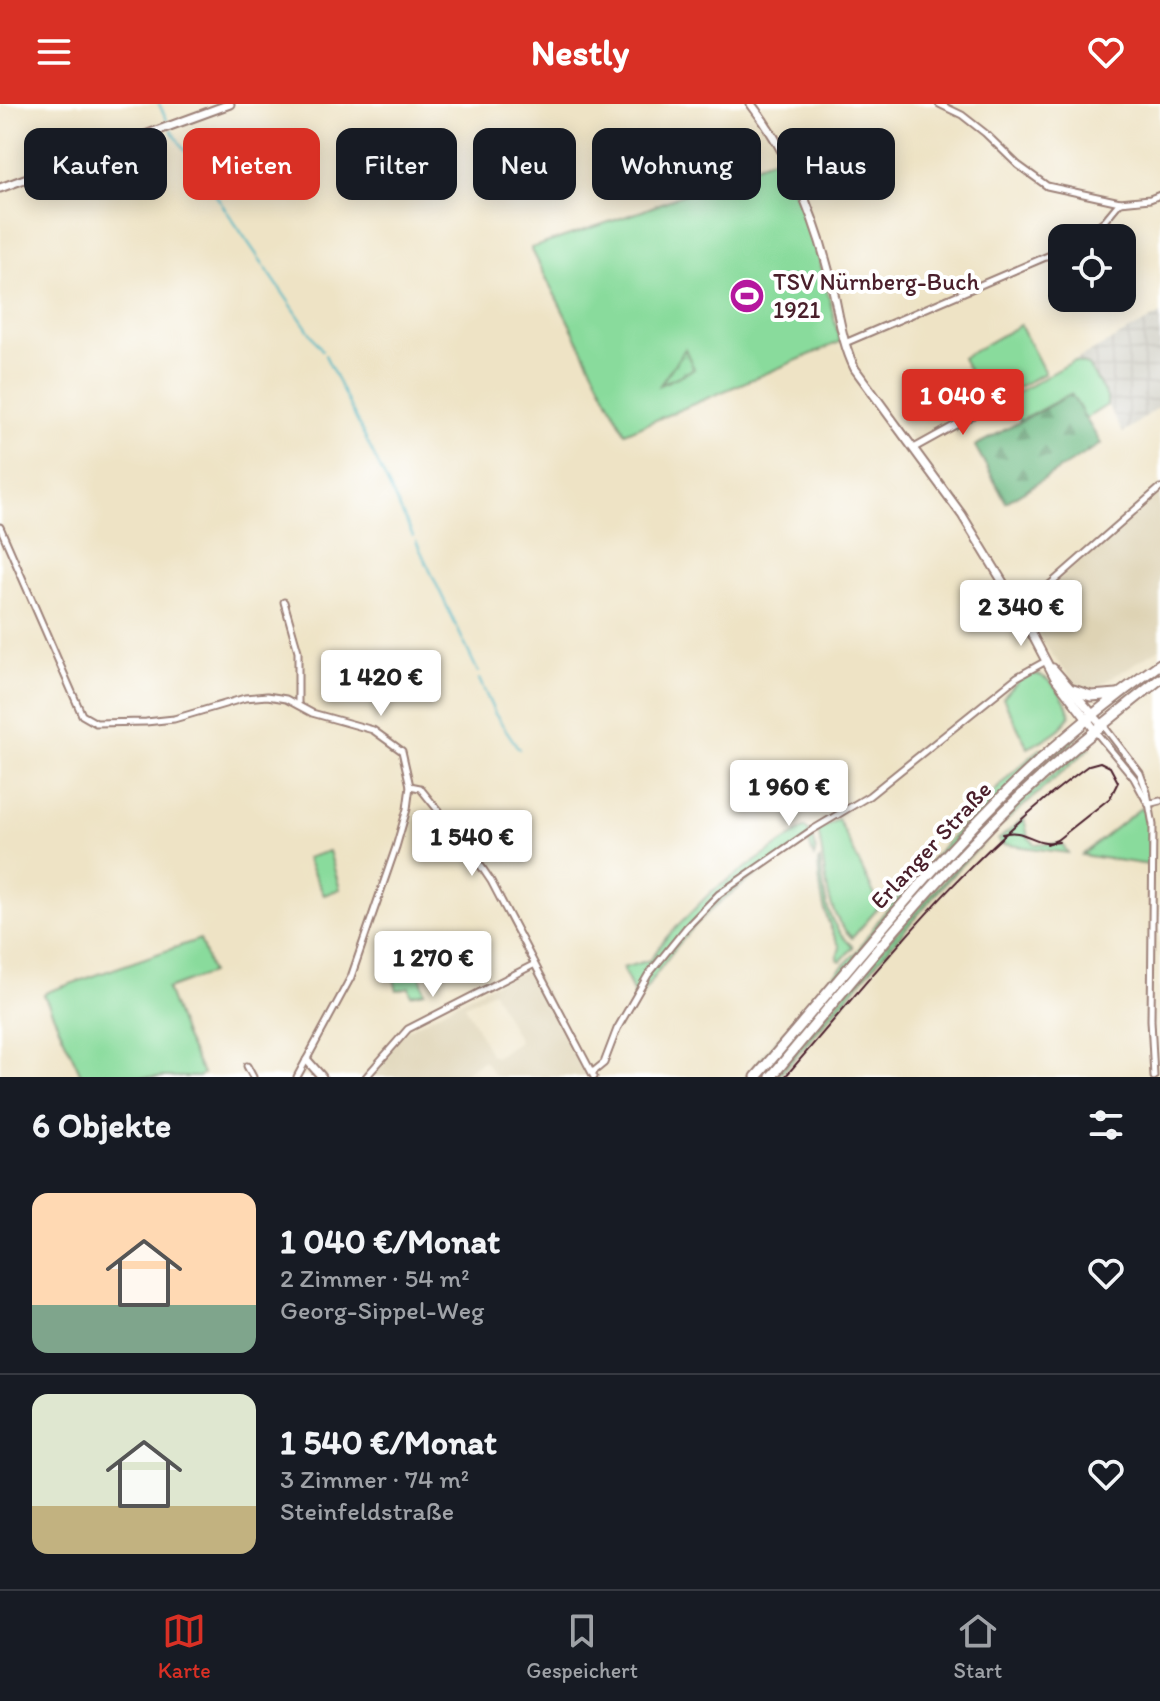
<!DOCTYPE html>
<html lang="de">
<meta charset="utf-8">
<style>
body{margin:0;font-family:Itim,sans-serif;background:#242831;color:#f1f3f6;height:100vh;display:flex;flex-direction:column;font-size:30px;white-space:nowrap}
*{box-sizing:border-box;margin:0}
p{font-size:26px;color:#9ea1a6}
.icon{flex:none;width:44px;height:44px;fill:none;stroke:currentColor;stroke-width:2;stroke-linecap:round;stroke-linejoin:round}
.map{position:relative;height:973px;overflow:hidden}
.details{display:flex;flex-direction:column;background:#171b24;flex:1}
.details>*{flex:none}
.hud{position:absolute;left:24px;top:24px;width:1112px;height:72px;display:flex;gap:16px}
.buttons{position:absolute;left:1048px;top:120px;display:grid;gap:16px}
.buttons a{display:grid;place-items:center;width:88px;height:88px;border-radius:16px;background:#171b24;box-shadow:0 4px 20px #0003;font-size:40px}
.price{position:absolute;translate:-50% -68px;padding:0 18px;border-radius:8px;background:#fff;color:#222;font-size:26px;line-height:52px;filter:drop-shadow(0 2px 4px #0008)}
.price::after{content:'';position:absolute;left:50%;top:48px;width:24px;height:18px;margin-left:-12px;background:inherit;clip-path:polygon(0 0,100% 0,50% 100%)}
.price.current{background:#d93025;color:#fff}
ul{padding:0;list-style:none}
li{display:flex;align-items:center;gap:24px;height:200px;padding:0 32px}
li+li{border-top:2px solid #363941}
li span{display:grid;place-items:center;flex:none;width:224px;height:160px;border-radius:16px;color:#555}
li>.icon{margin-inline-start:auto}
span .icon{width:96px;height:96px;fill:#fffc;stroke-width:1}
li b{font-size:34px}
h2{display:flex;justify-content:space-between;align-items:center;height:96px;padding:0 32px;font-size:34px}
.tag{padding:0 28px;border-radius:16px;background:#171b24;box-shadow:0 4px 20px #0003;font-size:28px;line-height:72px}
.tag.current{background:#d93025;color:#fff}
header{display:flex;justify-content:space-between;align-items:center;height:104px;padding:0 32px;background:#d93025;color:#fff;font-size:36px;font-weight:700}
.tabs{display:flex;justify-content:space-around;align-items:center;height:112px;border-top:2px solid #363941;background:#171b24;font-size:22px;color:#9ea1a6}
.tabs a{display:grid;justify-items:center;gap:4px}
.tabs .current{color:#d93025}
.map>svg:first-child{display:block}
.built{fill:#ded3b4;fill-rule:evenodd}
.industrial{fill:url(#industrial-grid)}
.green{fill:#89db9c;stroke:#6a7d64;stroke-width:2}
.forest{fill:url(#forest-firs);stroke:#5c6d58;stroke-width:2}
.park{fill:url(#park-dots);stroke:#6a7d64;stroke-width:2}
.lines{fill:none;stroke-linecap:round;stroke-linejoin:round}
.stream{stroke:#46b4c3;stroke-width:2}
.minor-casing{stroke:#9c8178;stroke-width:9}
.tertiary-casing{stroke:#9c8178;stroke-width:11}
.primary-casing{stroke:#9c8178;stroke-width:13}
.minor{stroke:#fff;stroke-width:5}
.tertiary{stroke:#fff;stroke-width:7}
.primary{stroke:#fff;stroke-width:9}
.tram{stroke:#4a1f2b;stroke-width:2}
.labels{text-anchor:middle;stroke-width:8;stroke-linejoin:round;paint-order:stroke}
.poi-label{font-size:24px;fill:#4a1f2b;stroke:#fff;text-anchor:start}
.street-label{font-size:24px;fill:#4a1f2b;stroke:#fff}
</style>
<header><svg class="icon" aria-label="menu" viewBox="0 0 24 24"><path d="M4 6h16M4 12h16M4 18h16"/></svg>Nestly<svg class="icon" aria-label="heart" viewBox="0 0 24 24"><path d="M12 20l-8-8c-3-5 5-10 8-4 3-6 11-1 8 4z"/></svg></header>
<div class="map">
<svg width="1160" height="973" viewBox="0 0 1160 973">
<defs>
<pattern id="industrial-grid" width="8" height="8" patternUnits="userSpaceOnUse" patternTransform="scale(2)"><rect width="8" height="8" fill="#c6c5b8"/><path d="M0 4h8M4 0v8" fill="none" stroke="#aca99e"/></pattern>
<pattern id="forest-firs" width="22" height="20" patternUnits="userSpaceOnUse" patternTransform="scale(2)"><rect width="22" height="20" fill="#6ebb84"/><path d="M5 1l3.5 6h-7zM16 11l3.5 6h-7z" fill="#5c976c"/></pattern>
<pattern id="park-dots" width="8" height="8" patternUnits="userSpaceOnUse" patternTransform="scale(2)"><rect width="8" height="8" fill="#89db9c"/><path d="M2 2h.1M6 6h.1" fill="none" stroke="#78bc87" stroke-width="1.8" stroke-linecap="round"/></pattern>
</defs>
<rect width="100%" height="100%" fill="#fff"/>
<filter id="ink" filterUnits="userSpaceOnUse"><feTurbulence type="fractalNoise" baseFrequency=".0125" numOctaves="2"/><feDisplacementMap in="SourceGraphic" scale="16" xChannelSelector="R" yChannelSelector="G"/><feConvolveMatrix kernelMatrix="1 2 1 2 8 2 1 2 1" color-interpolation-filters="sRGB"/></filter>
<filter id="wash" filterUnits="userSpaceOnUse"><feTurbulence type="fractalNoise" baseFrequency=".006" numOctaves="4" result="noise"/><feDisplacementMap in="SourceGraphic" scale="32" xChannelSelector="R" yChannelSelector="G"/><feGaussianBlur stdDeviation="1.8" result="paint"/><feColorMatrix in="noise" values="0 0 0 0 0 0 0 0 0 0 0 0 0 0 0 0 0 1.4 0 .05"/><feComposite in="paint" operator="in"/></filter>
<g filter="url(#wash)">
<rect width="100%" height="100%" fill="#eee3c5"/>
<!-- built -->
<g class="built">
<polygon points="946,281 963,314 915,341 894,310"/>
<polygon points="1160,384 1160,544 1092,586 1085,587 1078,583 1043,539 1030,511 1041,491"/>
<path d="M532 864 593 973H496L484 956 458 973H363L398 931 484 884ZM493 887 519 937 495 953 490 950 465 901Z"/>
</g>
<!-- industrial -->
<polygon class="industrial" points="1160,210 1160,302 1123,329 1107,301 1107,293 1074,257"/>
<!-- green -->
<g class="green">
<polygon points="780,52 817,145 840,238 625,329 531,144 642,107"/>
<polygon points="1020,221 1045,269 986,300 962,254"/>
<polygon points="1074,257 1088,261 1107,293 1107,301 1085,315 1070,290 1020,317 1008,294"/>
<path d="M1031 570C1050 569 1066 594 1070 611 1063 627 1042 636 1028 644L1003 594 1019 576Z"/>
<path d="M1077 629 1080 631 999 708 870 850 866 847C933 769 1001 697 1077 629Z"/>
<polygon points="1087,641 1090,644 1006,717 960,762 778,973 774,973 883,844 978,738 981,739 1004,715 1004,712"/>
<polygon points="1041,644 1042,646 1032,659 752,973 746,973 828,877 856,849 882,811 949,736 1009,672"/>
<polygon points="1142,703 1149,726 1150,761 1082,751"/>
<polygon points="1024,714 1028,733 1035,740 1062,740 1068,749 1001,740 998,736"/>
<path d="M838 715 880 802 852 834C822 806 827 764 818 727Z"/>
<path d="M805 723C813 732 819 742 814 753L808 736C779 756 748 775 721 797 687 825 661 862 637 898L623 864 650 856 666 834 711 788Z"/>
<polygon points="329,747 340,785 324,791 306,754"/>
<path d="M820 756C824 790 825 819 853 843L841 857 837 855 840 843C824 815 820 790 818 758Z"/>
<polygon points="200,835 211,869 167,885 185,934 203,970 199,973 82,973 44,891 47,888"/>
<polygon points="414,852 425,888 411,891 409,883 397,886 388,854 401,857"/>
</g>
<!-- forest -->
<polygon class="forest" points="1071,290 1101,340 1006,398 975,342"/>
<!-- park -->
<polygon class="park" points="685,245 694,265 660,281"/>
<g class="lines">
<!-- stream -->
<g class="stream">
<polyline points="159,0 167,16"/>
<polyline points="171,26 322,246"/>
<polyline points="325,251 413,432"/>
<polyline points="416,437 478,568"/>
<polyline points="479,575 495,610 519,645"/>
</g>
</g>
</g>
<g filter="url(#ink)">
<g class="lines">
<defs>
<g id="minor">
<polyline points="939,0 962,11 985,29 1018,61 1047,82 1120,98 1150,95 1160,91"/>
<polyline points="1082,134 1105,116 1120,98"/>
<polyline points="845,239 1062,146"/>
<polyline points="914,344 997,298"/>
<polyline points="0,423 82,611 96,619 146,618 174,615 245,594 267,592 286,595 312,609 373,626 402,647 410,682 407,705 396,743 351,873 297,973"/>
<polyline points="284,498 298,547 298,600"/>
<polyline points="1024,516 1046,484 1160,384"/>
<polyline points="1103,621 1140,669 1147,688 1153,721 1151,916 1154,973"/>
<polyline points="1095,627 1134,674 1146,696"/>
<polyline points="410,682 420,684 470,746 491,777 594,973"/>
<polyline points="1148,700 1160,697"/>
<polyline points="478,718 496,750"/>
<polyline points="474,751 490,740"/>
<polyline points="247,962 253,973"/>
<polyline points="593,968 604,959 617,925 648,871 686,824 719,790 812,726 869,692 1017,573 1046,557"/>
<polyline points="366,973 408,925 533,861"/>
</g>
<g id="tertiary">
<path d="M751 0C790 50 813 108 829 169 838 201 840 235 855 265L962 411 1015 498 1055 574 1095 626"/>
<polyline points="0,84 230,0"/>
<polyline points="1053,564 1102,621"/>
<polyline points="307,956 322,973"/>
</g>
<g id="primary">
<polyline points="1073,586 1091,592 1117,590"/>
<path d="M756 973C844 872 926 765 1023 672 1066 631 1112 594 1160 560"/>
<path d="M771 973C840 891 907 807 982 730 1036 673 1098 624 1160 575"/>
</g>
</defs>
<!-- minor casing -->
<use href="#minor" class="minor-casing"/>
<!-- tertiary casing -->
<use href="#tertiary" class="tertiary-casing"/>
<!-- primary casing -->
<use href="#primary" class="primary-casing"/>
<!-- minor -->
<use href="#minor" class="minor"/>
<!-- tertiary -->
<use href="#tertiary" class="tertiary"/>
<!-- primary -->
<use href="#primary" class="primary"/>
<!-- tram -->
<g class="tram">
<path d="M1002 730C1026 723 1032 742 1059 738"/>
<path d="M785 973C882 861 968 749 1089 661L1100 658 1110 663 1118 678 1110 694 1057 736 1047 740"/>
</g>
</g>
</g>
<!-- icons -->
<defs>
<symbol id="stadium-disc" viewBox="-11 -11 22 22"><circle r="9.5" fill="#b5179e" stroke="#fff"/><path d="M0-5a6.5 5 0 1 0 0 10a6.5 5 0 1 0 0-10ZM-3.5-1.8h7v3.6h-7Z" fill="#fff"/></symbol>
</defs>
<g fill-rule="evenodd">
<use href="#stadium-disc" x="727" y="172" width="40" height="40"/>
</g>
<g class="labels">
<!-- poi labels -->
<g class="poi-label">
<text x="773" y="186">TSV Nürnberg-Buch<tspan x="773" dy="28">1921</tspan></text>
</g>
<!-- street labels -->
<g class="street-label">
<text transform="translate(931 741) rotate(-47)" y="8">Erlanger Straße</text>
</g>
</g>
</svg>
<div class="buttons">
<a><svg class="icon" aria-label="locate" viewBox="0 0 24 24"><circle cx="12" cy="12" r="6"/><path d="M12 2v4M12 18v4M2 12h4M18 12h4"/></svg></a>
</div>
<b class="price current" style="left:963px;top:333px">1 040 €</b>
<b class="price" style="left:1021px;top:544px">2 340 €</b>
<b class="price" style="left:381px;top:614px">1 420 €</b>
<b class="price" style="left:789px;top:724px">1 960 €</b>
<b class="price" style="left:472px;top:774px">1 540 €</b>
<b class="price" style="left:433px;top:895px">1 270 €</b>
<div class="hud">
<a class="tag">Kaufen</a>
<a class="tag current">Mieten</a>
<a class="tag">Filter</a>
<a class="tag">Neu</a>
<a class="tag">Wohnung</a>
<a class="tag">Haus</a>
</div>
</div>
<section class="details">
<h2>6 Objekte<svg class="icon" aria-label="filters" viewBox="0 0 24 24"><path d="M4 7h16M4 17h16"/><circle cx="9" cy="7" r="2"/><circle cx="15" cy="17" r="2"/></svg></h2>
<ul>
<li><span style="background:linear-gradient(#ffd9b3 70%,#7fa58c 0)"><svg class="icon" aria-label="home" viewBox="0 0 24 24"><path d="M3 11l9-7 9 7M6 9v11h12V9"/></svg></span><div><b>1 040 €/Monat</b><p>2 Zimmer · 54 m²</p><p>Georg-Sippel-Weg</p></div><svg class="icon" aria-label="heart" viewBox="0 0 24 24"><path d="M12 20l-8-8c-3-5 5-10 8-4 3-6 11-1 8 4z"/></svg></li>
<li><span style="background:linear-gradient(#dfe7d0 70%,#c2b280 0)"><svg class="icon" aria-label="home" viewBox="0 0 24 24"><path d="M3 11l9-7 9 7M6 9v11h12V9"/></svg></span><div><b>1 540 €/Monat</b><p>3 Zimmer · 74 m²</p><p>Steinfeldstraße</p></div><svg class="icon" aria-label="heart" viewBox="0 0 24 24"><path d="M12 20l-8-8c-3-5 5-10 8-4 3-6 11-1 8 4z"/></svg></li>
</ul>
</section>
<nav class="tabs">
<a class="current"><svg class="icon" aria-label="map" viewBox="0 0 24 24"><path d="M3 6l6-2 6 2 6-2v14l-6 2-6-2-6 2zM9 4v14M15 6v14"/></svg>Karte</a>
<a><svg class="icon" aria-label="saved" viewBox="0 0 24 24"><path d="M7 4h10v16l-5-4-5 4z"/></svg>Gespeichert</a>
<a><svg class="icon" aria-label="home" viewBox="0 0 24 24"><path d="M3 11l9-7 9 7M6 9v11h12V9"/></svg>Start</a>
</nav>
